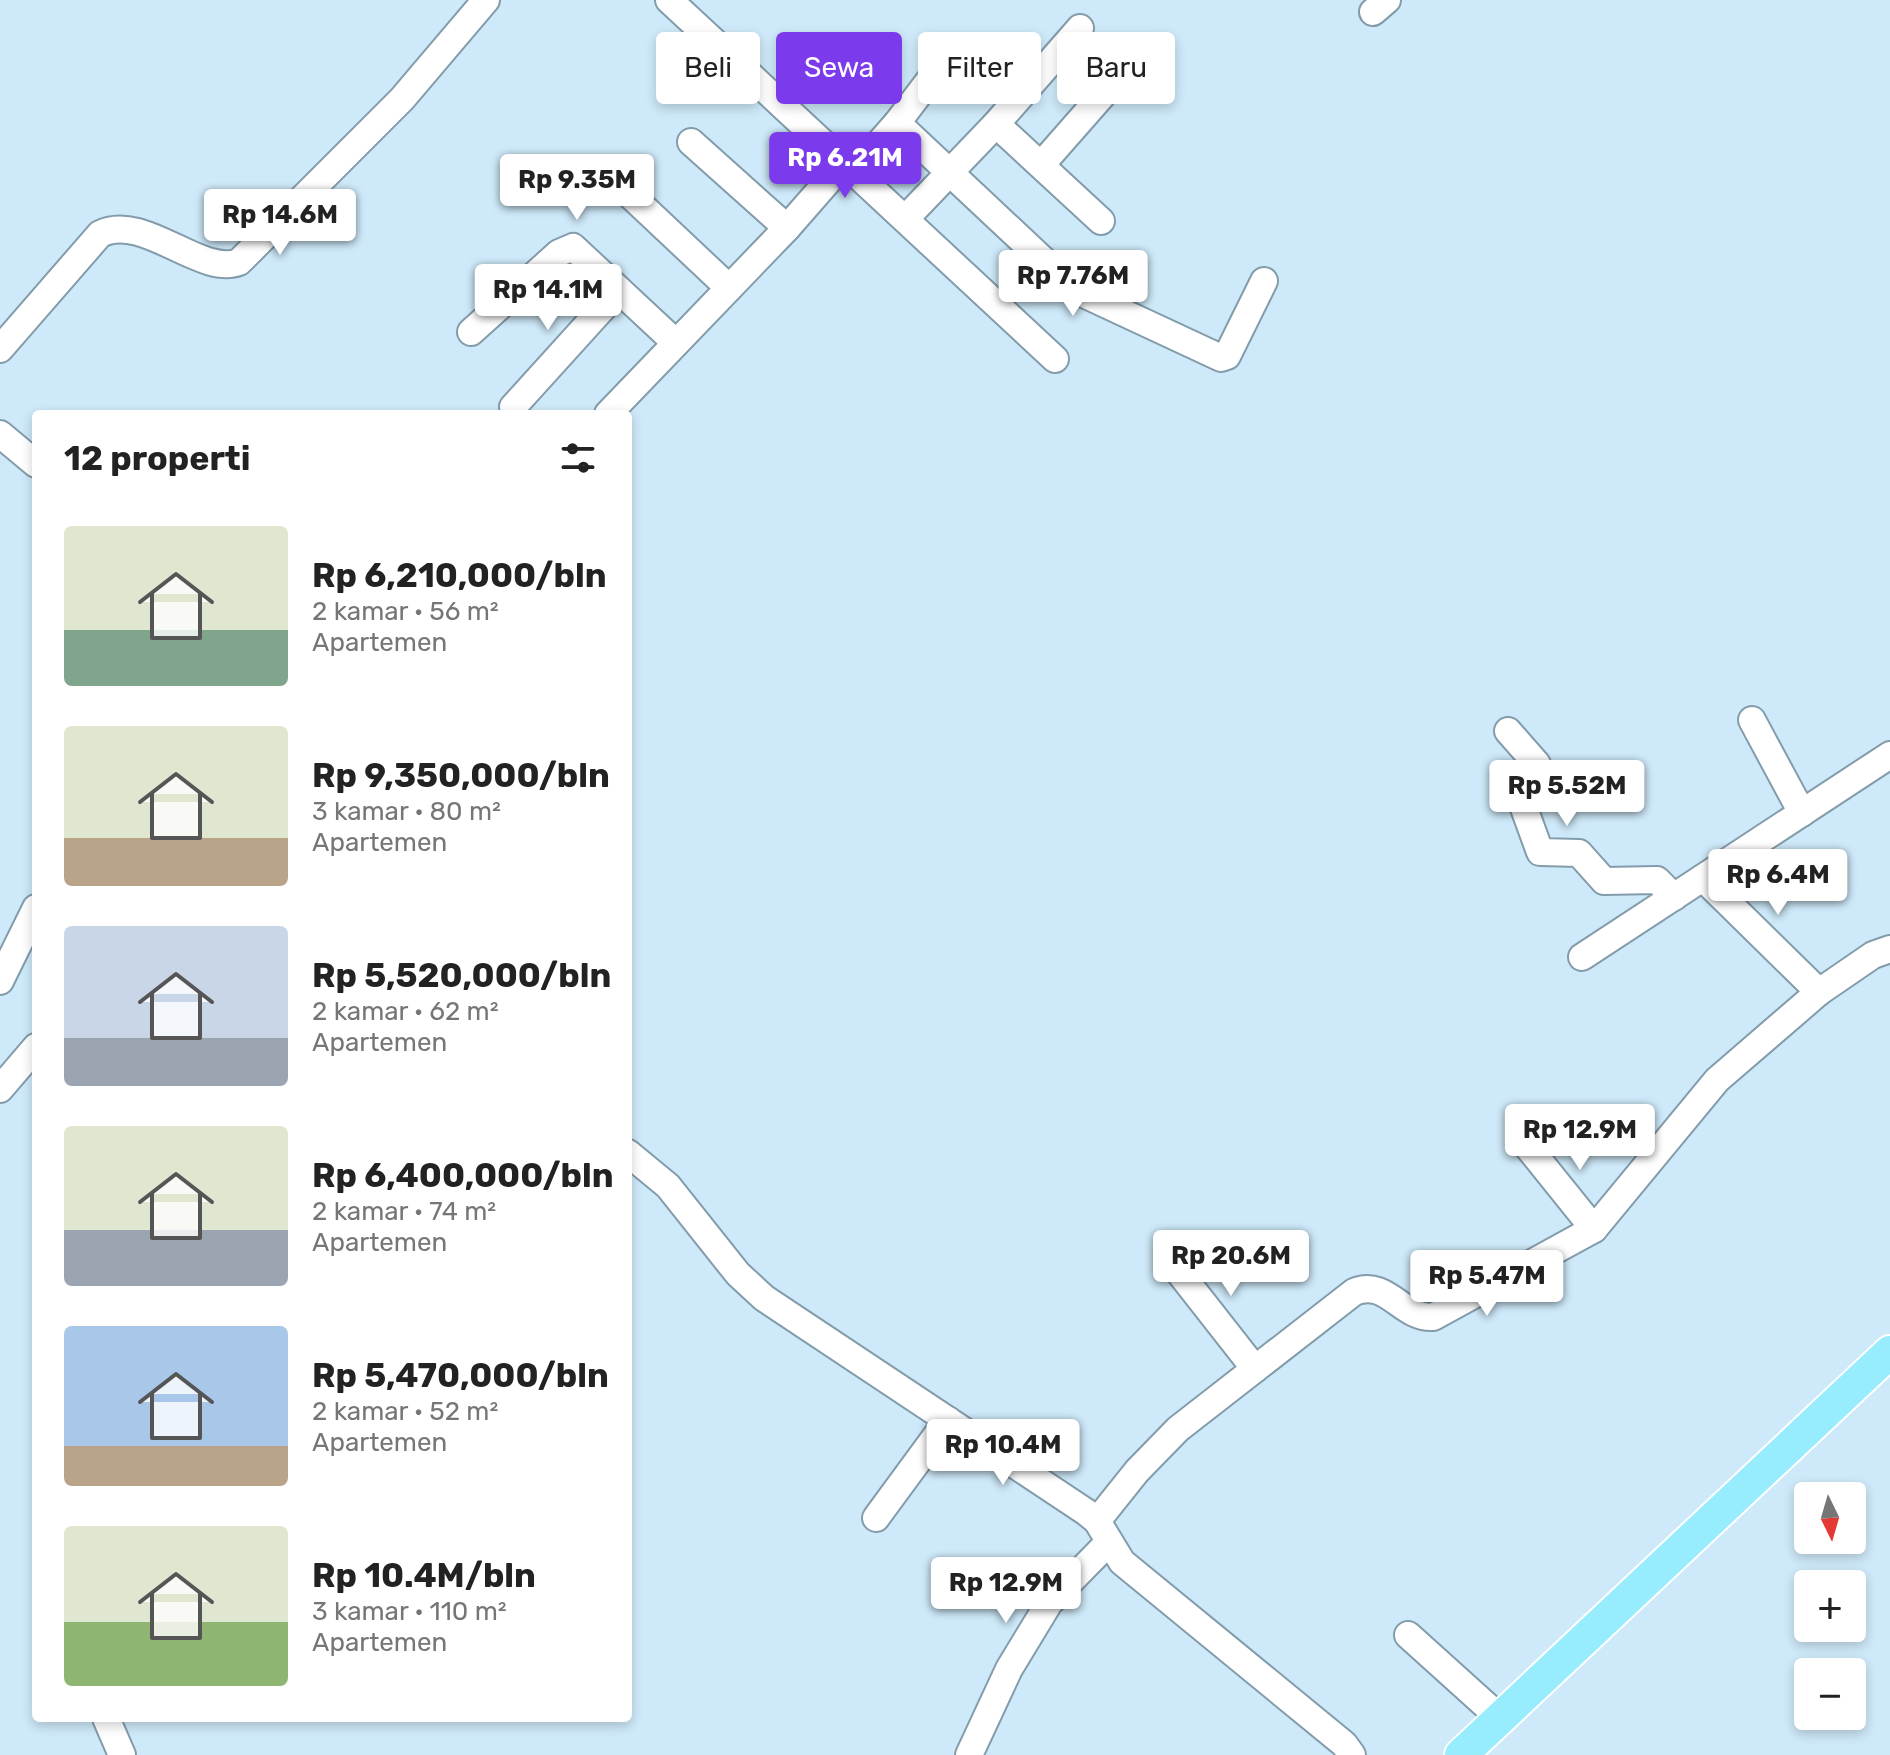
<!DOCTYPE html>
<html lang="id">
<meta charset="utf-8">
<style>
body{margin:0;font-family:Rubik,sans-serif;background:#f2f2f2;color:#222;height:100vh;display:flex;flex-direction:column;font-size:30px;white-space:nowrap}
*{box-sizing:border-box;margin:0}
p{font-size:26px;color:#767676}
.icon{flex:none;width:44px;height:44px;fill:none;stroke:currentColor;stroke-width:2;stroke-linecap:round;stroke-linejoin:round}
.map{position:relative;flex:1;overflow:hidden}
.sheet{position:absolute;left:32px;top:410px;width:600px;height:1312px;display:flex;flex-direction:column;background:#fff;border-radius:8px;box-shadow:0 4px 12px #0003}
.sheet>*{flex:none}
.guide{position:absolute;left:656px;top:32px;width:760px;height:72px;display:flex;gap:16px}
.needle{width:52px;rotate:175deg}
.fabs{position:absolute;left:1794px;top:1482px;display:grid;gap:16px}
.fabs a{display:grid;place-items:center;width:72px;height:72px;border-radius:8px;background:#fff;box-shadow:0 4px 12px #0003;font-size:40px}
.price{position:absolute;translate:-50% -68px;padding:0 18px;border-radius:8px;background:#fff;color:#222;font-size:26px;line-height:52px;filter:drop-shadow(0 2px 4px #0008)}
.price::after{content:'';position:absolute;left:50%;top:48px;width:24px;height:18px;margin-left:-12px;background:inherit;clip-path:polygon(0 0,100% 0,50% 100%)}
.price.active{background:#7c3aed;color:#fff}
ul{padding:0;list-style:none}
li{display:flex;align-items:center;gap:24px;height:200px;padding:0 32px}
li span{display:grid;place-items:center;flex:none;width:224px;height:160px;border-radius:8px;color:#555}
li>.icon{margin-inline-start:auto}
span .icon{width:96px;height:96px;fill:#fffc;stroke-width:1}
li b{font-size:34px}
h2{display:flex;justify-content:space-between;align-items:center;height:96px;padding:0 32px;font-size:34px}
.chip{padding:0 28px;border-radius:8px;background:#fff;box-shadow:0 4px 12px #0003;font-size:28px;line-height:72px}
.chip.active{background:#7c3aed;color:#fff}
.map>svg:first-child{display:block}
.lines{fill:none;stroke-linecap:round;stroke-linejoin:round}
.minor-casing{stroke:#839cab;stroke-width:30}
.major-casing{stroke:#fff;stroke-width:36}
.minor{stroke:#fff;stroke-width:26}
.major{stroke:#97ecfe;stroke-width:32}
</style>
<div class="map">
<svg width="1890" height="1755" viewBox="0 0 1890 1755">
<rect width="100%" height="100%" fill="#cee9f9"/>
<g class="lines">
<defs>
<g id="minor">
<polyline points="669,0 1055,359"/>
<polyline points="1373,12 1387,0"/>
<polyline points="897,123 954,48"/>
<polyline points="996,124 1101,221"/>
<polyline points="691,142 787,228"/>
<polyline points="1041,165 1106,91"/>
<polyline points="853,173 897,123 1075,290 1221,358 1227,356 1264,281"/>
<polyline points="627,192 729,288"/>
<polyline points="905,219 996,124 1080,28"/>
<polyline points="471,332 559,253 573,247 676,343"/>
<path d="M0 349 100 234C143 212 201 277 239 262L402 99 486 0"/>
<polyline points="513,407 619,290"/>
<polyline points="608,414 787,228 843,164"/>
<polyline points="0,434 36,464"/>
<polyline points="1752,720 1802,813"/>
<polyline points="1508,731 1537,764 1538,773 1520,788 1520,797 1540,852 1579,853 1604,881 1657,880 1674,897"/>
<polyline points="1703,878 1819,992"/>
<polyline points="1582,957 1890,755"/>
<polyline points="0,981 36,908"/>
<polyline points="0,1089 36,1047"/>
<polyline points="1528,1147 1594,1229"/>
<polyline points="628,1153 668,1186 738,1274 764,1298 1086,1512 1097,1521 1122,1562 1344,1744 1352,1755"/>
<polyline points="1168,1258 1255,1369"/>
<polyline points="876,1518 948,1420"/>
<path d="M1097 1521 1137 1471 1178 1429 1354 1292C1387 1278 1402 1319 1433 1317L1594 1229 1717 1080 1819 992 1873 955 1890 949"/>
<polyline points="1408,1635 1500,1718"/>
<polyline points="106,1718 122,1755"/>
<polyline points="969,1755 1009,1669 1049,1603 1109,1542"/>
</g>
<polyline id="major" points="1461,1755 1890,1352"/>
</defs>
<!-- minor casing -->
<use href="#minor" class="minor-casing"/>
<!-- major casing -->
<use href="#major" class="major-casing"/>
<!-- minor -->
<use href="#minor" class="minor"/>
<!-- major -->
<use href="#major" class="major"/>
</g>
</svg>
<div class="fabs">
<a><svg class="needle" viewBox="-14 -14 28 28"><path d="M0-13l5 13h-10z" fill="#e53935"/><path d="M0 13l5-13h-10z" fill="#767676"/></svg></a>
<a>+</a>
<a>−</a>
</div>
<b class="price active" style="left:845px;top:200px">Rp 6.21M</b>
<b class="price" style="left:577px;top:222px">Rp 9.35M</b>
<b class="price" style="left:280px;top:257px">Rp 14.6M</b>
<b class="price" style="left:1073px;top:318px">Rp 7.76M</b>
<b class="price" style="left:548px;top:332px">Rp 14.1M</b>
<b class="price" style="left:1567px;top:828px">Rp 5.52M</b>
<b class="price" style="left:1778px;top:917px">Rp 6.4M</b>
<b class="price" style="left:1580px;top:1172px">Rp 12.9M</b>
<b class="price" style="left:1231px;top:1298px">Rp 20.6M</b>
<b class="price" style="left:1487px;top:1318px">Rp 5.47M</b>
<b class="price" style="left:1003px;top:1487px">Rp 10.4M</b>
<b class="price" style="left:1006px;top:1625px">Rp 12.9M</b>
<div class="guide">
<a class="chip">Beli</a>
<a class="chip active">Sewa</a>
<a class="chip">Filter</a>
<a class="chip">Baru</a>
</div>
<section class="sheet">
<h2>12 properti<svg class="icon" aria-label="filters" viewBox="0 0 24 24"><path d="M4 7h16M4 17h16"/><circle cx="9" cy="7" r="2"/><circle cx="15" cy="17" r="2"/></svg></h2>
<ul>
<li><span style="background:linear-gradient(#dfe7d0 65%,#7fa58c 0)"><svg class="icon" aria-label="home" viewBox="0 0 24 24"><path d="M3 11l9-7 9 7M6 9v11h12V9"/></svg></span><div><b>Rp 6,210,000/bln</b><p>2 kamar · 56 m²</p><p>Apartemen</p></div></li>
<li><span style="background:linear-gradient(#dfe7d0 70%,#b9a48a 0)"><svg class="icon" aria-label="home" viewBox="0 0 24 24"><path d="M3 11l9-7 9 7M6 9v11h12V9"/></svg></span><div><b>Rp 9,350,000/bln</b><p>3 kamar · 80 m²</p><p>Apartemen</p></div></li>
<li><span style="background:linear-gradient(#c9d6e8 70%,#9aa5b1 0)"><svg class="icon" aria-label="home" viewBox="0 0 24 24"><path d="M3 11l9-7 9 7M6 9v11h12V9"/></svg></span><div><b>Rp 5,520,000/bln</b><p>2 kamar · 62 m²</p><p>Apartemen</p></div></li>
<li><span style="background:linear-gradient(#dfe7d0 65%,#9aa5b1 0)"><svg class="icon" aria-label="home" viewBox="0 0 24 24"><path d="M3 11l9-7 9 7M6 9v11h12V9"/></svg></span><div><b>Rp 6,400,000/bln</b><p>2 kamar · 74 m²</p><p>Apartemen</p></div></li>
<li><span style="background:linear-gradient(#a9c7e8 75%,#b9a48a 0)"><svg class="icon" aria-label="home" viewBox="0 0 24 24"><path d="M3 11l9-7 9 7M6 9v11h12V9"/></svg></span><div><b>Rp 5,470,000/bln</b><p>2 kamar · 52 m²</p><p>Apartemen</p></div></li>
<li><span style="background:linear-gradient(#dfe7d0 60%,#8fb573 0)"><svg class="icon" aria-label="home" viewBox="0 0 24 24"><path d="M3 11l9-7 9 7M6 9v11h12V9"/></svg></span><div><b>Rp 10.4M/bln</b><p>3 kamar · 110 m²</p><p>Apartemen</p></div></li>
</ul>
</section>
</div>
